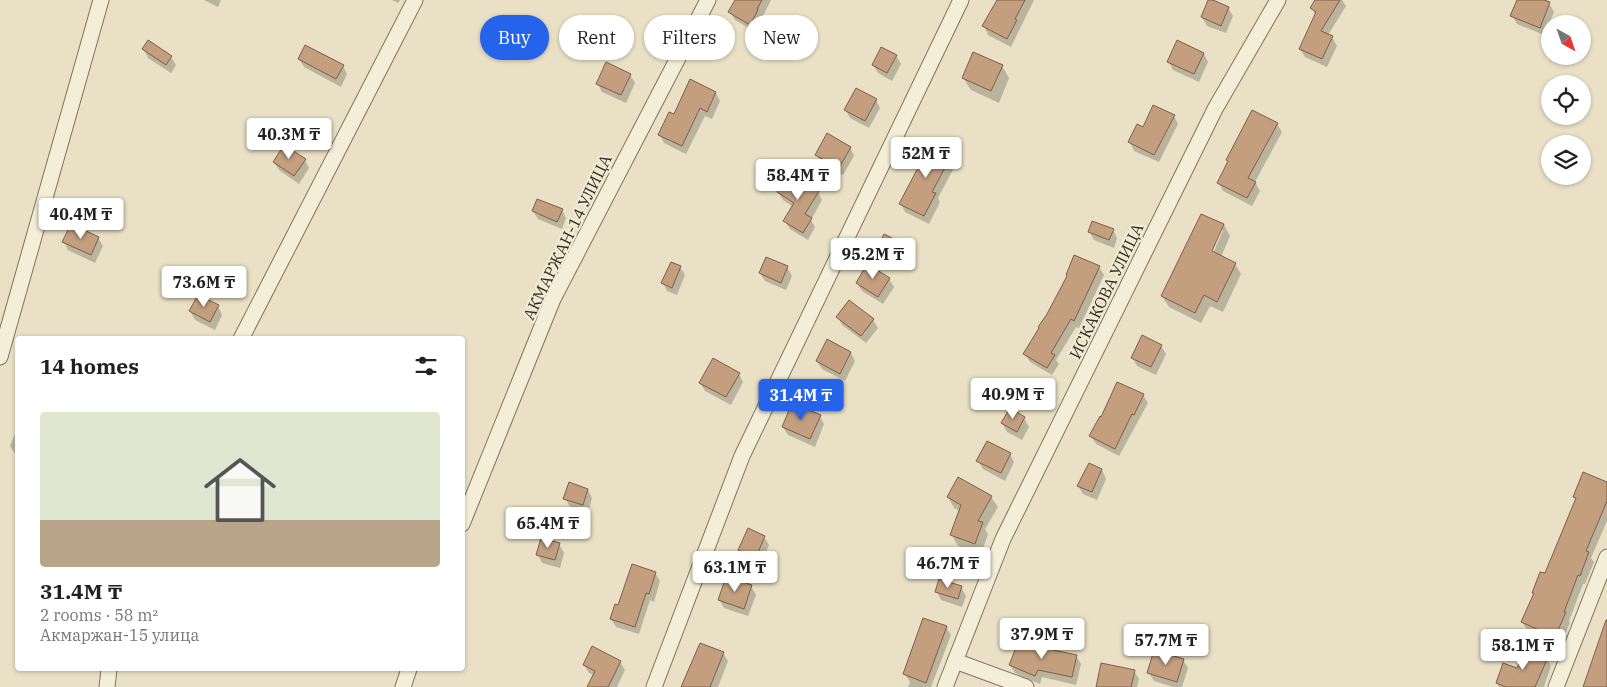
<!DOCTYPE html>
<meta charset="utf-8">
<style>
body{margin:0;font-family:"IBM Plex Serif",serif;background:#f6f6f6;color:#202124;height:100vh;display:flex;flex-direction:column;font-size:19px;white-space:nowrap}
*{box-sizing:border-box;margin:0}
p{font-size:16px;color:#757577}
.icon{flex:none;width:28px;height:28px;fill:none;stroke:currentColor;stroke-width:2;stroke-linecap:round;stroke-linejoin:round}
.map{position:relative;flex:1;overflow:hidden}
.drawer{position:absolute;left:15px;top:336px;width:450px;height:335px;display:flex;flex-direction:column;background:#fff;border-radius:5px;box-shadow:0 1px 4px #0004}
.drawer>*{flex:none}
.hud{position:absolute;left:480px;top:15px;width:475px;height:45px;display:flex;gap:10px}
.needle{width:32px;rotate:140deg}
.tools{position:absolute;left:1541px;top:15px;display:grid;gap:10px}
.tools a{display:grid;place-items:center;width:50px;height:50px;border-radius:50%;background:#fff;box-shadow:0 1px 4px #0004;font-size:25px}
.price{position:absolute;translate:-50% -42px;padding:0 11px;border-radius:5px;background:#fff;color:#222;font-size:16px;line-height:32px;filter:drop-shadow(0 1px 2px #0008)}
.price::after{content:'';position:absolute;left:50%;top:30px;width:15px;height:11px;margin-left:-8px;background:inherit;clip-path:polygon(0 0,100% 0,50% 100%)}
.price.selected{background:#2563eb;color:#fff}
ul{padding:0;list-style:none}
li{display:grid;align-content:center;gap:10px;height:265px;padding:0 25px}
li span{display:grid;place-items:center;height:155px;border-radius:5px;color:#555}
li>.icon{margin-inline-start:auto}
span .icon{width:90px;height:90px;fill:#fffc;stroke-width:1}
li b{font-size:21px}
h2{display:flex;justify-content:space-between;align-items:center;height:60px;padding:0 25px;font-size:21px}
.pill{padding:0 18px;border-radius:22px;background:#fff;box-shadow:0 1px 4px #0004;font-size:18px;line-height:45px}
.pill.selected{background:#2563eb;color:#fff}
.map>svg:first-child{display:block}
.shadow{fill:#0003;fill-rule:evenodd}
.building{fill:#c39f7f;stroke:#7e5f46}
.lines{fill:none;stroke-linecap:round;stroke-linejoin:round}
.minor-casing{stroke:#82735d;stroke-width:17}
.minor{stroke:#f4edd7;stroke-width:15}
.labels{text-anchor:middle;stroke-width:4.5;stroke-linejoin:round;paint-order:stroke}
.street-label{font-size:16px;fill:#332a1f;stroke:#f1ead4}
</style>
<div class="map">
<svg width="1607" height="687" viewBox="0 0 1607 687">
<rect width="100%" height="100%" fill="#e9e0c5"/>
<!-- shadow -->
<g class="shadow">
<polygon points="204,0 221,0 218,7"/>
<polygon points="392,0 400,0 398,3"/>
<polygon points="736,0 771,0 755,32 735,20 730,12"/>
<polygon points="998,0 1034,0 1011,47 988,35 984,26"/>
<polygon points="1317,0 1342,0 1346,6 1328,35 1332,37 1337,46 1327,67 1305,57 1300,49 1316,16 1312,8"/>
<polygon points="1518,0 1540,0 1549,3 1554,12 1544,35 1517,24 1512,15"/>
<polygon points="1228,8 1233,16 1226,33 1207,26 1202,17"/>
<polygon points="144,50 171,57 176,65 171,73 148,58"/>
<polygon points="1204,54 1208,62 1199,82 1173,70 1169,62"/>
<polygon points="896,55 901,64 892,81 878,73 873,65"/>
<polygon points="299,59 343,66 347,74 341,87 304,67"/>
<polygon points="1002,66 1009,78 999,103 971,90 963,78"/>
<polygon points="630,75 635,83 626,103 602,92 597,83"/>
<polygon points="716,93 720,101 712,119 705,116 686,154 664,143 660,135 674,116"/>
<polygon points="876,100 880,108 869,128 850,118 846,110"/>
<polygon points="1174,116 1178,124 1159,162 1134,151 1130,142 1144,128"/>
<polygon points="1277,124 1282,132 1255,182 1260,191 1252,206 1223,191 1219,183 1229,163 1227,160"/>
<polygon points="850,147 854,156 843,175 821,163 817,155"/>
<polygon points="952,154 957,162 938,198 940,202 929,224 905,212 901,204"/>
<polygon points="305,160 309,168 299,184 279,170 274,162"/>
<polygon points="778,192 818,192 822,200 811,220 815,227 808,240 790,229 785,221 793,207 783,200"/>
<polygon points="562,210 566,218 562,229 538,219 533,211"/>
<path d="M1202 216 1224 225 1230 236 1221 257 1235 264 1241 274 1223 312 1210 306 1201 323 1169 307 1162 296ZM1220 230H1223L1211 258 1208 257Z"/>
<polygon points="1113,230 1117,238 1114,248 1094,240 1089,231"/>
<polygon points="885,235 900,243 904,251 899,262 884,254 879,246"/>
<polygon points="98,238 103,246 95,263 68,250 64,242"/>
<polygon points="767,258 787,267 792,276 786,290 765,281 760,273"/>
<polygon points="671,263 680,267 685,275 677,295 667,291 663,283"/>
<polygon points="1099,267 1104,275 1079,328 1076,327 1056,360 1059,364 1052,375 1030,362 1025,354"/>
<polygon points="889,279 894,287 883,304 862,291 857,283"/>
<polygon points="218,306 222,315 215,330 195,320 190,311"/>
<polygon points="838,317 873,320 878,328 866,343 842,325"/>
<polygon points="1161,346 1166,354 1156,375 1137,366 1132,357"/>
<polygon points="851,353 855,361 845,381 822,369 817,361"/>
<polygon points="739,374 743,382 731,405 705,391 700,383"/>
<polygon points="1143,395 1148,403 1119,456 1096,444 1091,436"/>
<polygon points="1010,410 1024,418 1029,427 1022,440 1007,432 1002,423"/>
<polygon points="820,416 824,424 815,447 788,435 783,427"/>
<polygon points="18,426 18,455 15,454 10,446"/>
<polygon points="1010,454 1014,462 1005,481 983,469 978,461"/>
<polygon points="1089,465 1102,470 1106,479 1097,500 1083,494 1078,486"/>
<polygon points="1607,484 1607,521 1591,558 1594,562 1585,584 1583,584 1569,621 1570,623 1560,645 1528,631 1522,622 1534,594 1533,593 1546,575 1576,500 1574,497"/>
<polygon points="588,490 592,498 588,513 570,507 565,498"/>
<polygon points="948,497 991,497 998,507 985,529 988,534 981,554 958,546 952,535 960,511 954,508"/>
<polygon points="764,537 769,545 760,565 744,558 740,550"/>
<polygon points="559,544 564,553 560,568 542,563 538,555"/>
<polygon points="655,573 660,581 654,602 650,600 639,634 616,627 611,619 619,607"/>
<polygon points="751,586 756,595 748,616 724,608 719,599"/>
<polygon points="961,587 966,596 962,607 941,600 937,592"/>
<polygon points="946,627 951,635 931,687 908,687 910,682 904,673"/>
<polygon points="1044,649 1076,656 1081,664 1076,685 1042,677 1040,684 1015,673 1010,665"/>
<polygon points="723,653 728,661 718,687 683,687"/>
<polygon points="1547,658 1551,666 1544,687 1499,687 1497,683 1518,670"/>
<polygon points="1183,660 1188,668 1182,687 1173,687 1154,681 1149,673"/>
<polygon points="620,662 625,670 617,687 589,687 594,675 589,673 584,665"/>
<polygon points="1134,671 1139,679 1137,687 1097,687"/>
</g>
<!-- building -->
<g class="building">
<polygon points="735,0 762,0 757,9 758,10 750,25 728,12"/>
<polygon points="997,0 1025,0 1015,19 1017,20 1007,39 982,26"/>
<polygon points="1208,0 1213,0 1229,7 1221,26 1201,17"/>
<polygon points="1315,0 1340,0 1321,31 1333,36 1322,59 1299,49 1316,12 1310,8"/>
<polygon points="1517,0 1544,0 1550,2 1540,28 1510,16"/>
<polygon points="148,40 172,56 166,65 142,49"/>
<polygon points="1177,40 1204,53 1194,74 1167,62"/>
<polygon points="305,45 344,65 336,79 298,59"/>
<polygon points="881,47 897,55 887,73 872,65"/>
<polygon points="973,52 1003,65 991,91 962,78"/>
<polygon points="606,62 631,74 621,95 596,84"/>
<polygon points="690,79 716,92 707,112 700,108 682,146 658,135 669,112 674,114"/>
<polygon points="856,88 877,99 865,121 844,110"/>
<polygon points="1153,105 1175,115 1154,155 1128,142 1137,124 1143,127"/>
<polygon points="1252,110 1278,123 1248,178 1256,182 1247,198 1217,183 1228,161 1226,160"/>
<polygon points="827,133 851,147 839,168 815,155"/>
<polygon points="932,141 953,153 932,192 936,193 924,216 899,204"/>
<polygon points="284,145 306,159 294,176 273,162"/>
<polygon points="788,173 819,191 805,214 812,218 803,233 783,221 794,203 777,192"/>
<polygon points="537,199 563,209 557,222 532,211"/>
<polygon points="1201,214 1224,224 1212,251 1236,263 1217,302 1204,295 1195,313 1161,296"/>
<polygon points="1092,221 1114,229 1109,240 1088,232"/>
<polygon points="71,224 99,237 91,255 62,242"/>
<polygon points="884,234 900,242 894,254 878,246"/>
<polygon points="1074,255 1100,266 1074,321 1071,319 1051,353 1055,355 1047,368 1023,354 1039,328 1038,327 1047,314 1067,276 1066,275"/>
<polygon points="766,257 788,266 781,283 759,273"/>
<polygon points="671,262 681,266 672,288 661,283"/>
<polygon points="867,264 890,278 878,297 856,283"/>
<polygon points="198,295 219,305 210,322 189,311"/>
<polygon points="849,300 874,319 861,336 836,317"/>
<polygon points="1142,335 1162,345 1151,367 1131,358"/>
<polygon points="827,339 851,352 840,374 816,361"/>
<polygon points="713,358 740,373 726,397 699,383"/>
<polygon points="1117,382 1144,394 1134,415 1132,414 1115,449 1089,436 1100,416 1101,417"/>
<polygon points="792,403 821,415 810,439 782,427"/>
<polygon points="1010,408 1025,417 1017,432 1001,423"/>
<polygon points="987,441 1011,453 1001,473 976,461"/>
<polygon points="1089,463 1102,469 1092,492 1077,486"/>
<polygon points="1583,472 1607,482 1607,501 1586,551 1589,552 1580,576 1578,575 1564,612 1566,612 1555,637 1521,622 1534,593 1532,593 1540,572 1545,573 1576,498 1573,497"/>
<polygon points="958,477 992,496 978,521 983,522 975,544 950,535 961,505 947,497"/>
<polygon points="569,482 588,489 583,505 563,499"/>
<polygon points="748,528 765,536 756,557 738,550"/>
<polygon points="541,538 560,543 555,560 536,555"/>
<polygon points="632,564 656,572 649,594 646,593 635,627 610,619 615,604 618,605"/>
<polygon points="726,577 752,585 744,609 718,600"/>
<polygon points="939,579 962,586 958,599 935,592"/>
<polygon points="923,618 947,626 926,683 903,674"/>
<polygon points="1606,620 1607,620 1607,687 1583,687"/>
<polygon points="1020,638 1044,648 1077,655 1072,677 1038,670 1035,676 1009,665"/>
<polygon points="700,643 724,652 710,687 681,687"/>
<polygon points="592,646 621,661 608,687 587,687 595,671 583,665"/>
<polygon points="1526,647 1548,657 1535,687 1506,687 1496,683 1503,663 1517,668"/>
<polygon points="1154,650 1184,659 1177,682 1147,673"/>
<polygon points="1101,663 1135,670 1131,687 1096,687"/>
</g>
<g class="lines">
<defs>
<g id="minor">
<polyline points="241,339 415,0"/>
<polyline points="0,357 101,0"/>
<polyline points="462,524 553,299 708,0"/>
<polyline points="955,661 1026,687"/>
<polyline points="107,687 109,669"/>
<polyline points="403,687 409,669"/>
<polyline points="654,687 742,456 961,0"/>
<polyline points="945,687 1003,539 1215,109 1278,0"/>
<polyline points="1556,687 1607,557"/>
</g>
</defs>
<!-- minor casing -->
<use href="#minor" class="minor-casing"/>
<!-- minor -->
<use href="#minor" class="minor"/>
</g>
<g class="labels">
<!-- street labels -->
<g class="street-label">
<text transform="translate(567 237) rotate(-64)" y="6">АКМАРЖАН-14 УЛИЦА</text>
<text transform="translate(1106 291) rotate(-64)" y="6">ИСКАКОВА УЛИЦА</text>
</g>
</g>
</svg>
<div class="tools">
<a><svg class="needle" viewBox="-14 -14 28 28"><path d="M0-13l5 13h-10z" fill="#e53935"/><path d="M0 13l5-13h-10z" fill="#757577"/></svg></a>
<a><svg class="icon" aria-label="locate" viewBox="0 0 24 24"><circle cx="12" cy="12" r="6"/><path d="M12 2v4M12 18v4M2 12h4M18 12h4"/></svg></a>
<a><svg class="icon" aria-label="layers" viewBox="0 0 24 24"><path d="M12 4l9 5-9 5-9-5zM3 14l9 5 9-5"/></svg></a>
</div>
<b class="price" style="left:289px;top:160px">40.3M ₸</b>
<b class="price" style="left:926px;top:179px">52M ₸</b>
<b class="price" style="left:798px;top:201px">58.4M ₸</b>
<b class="price" style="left:81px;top:240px">40.4M ₸</b>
<b class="price" style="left:873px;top:280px">95.2M ₸</b>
<b class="price" style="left:204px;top:308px">73.6M ₸</b>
<b class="price" style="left:1013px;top:420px">40.9M ₸</b>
<b class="price selected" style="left:801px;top:421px">31.4M ₸</b>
<b class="price" style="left:548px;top:549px">65.4M ₸</b>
<b class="price" style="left:948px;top:589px">46.7M ₸</b>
<b class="price" style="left:735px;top:593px">63.1M ₸</b>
<b class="price" style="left:1042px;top:660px">37.9M ₸</b>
<b class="price" style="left:1166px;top:666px">57.7M ₸</b>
<b class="price" style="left:1523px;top:671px">58.1M ₸</b>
<div class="hud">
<a class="pill selected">Buy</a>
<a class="pill">Rent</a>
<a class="pill">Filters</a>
<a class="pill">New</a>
</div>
<section class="drawer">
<h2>14 homes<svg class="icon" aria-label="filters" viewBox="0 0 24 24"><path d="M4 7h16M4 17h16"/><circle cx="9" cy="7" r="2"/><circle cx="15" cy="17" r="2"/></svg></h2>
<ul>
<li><span style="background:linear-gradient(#dfe7d0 70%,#b9a48a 0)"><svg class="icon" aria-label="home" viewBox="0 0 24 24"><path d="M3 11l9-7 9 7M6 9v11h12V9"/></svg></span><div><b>31.4M ₸</b><p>2 rooms · 58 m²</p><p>Акмаржан-15 улица</p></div></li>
</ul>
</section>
</div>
